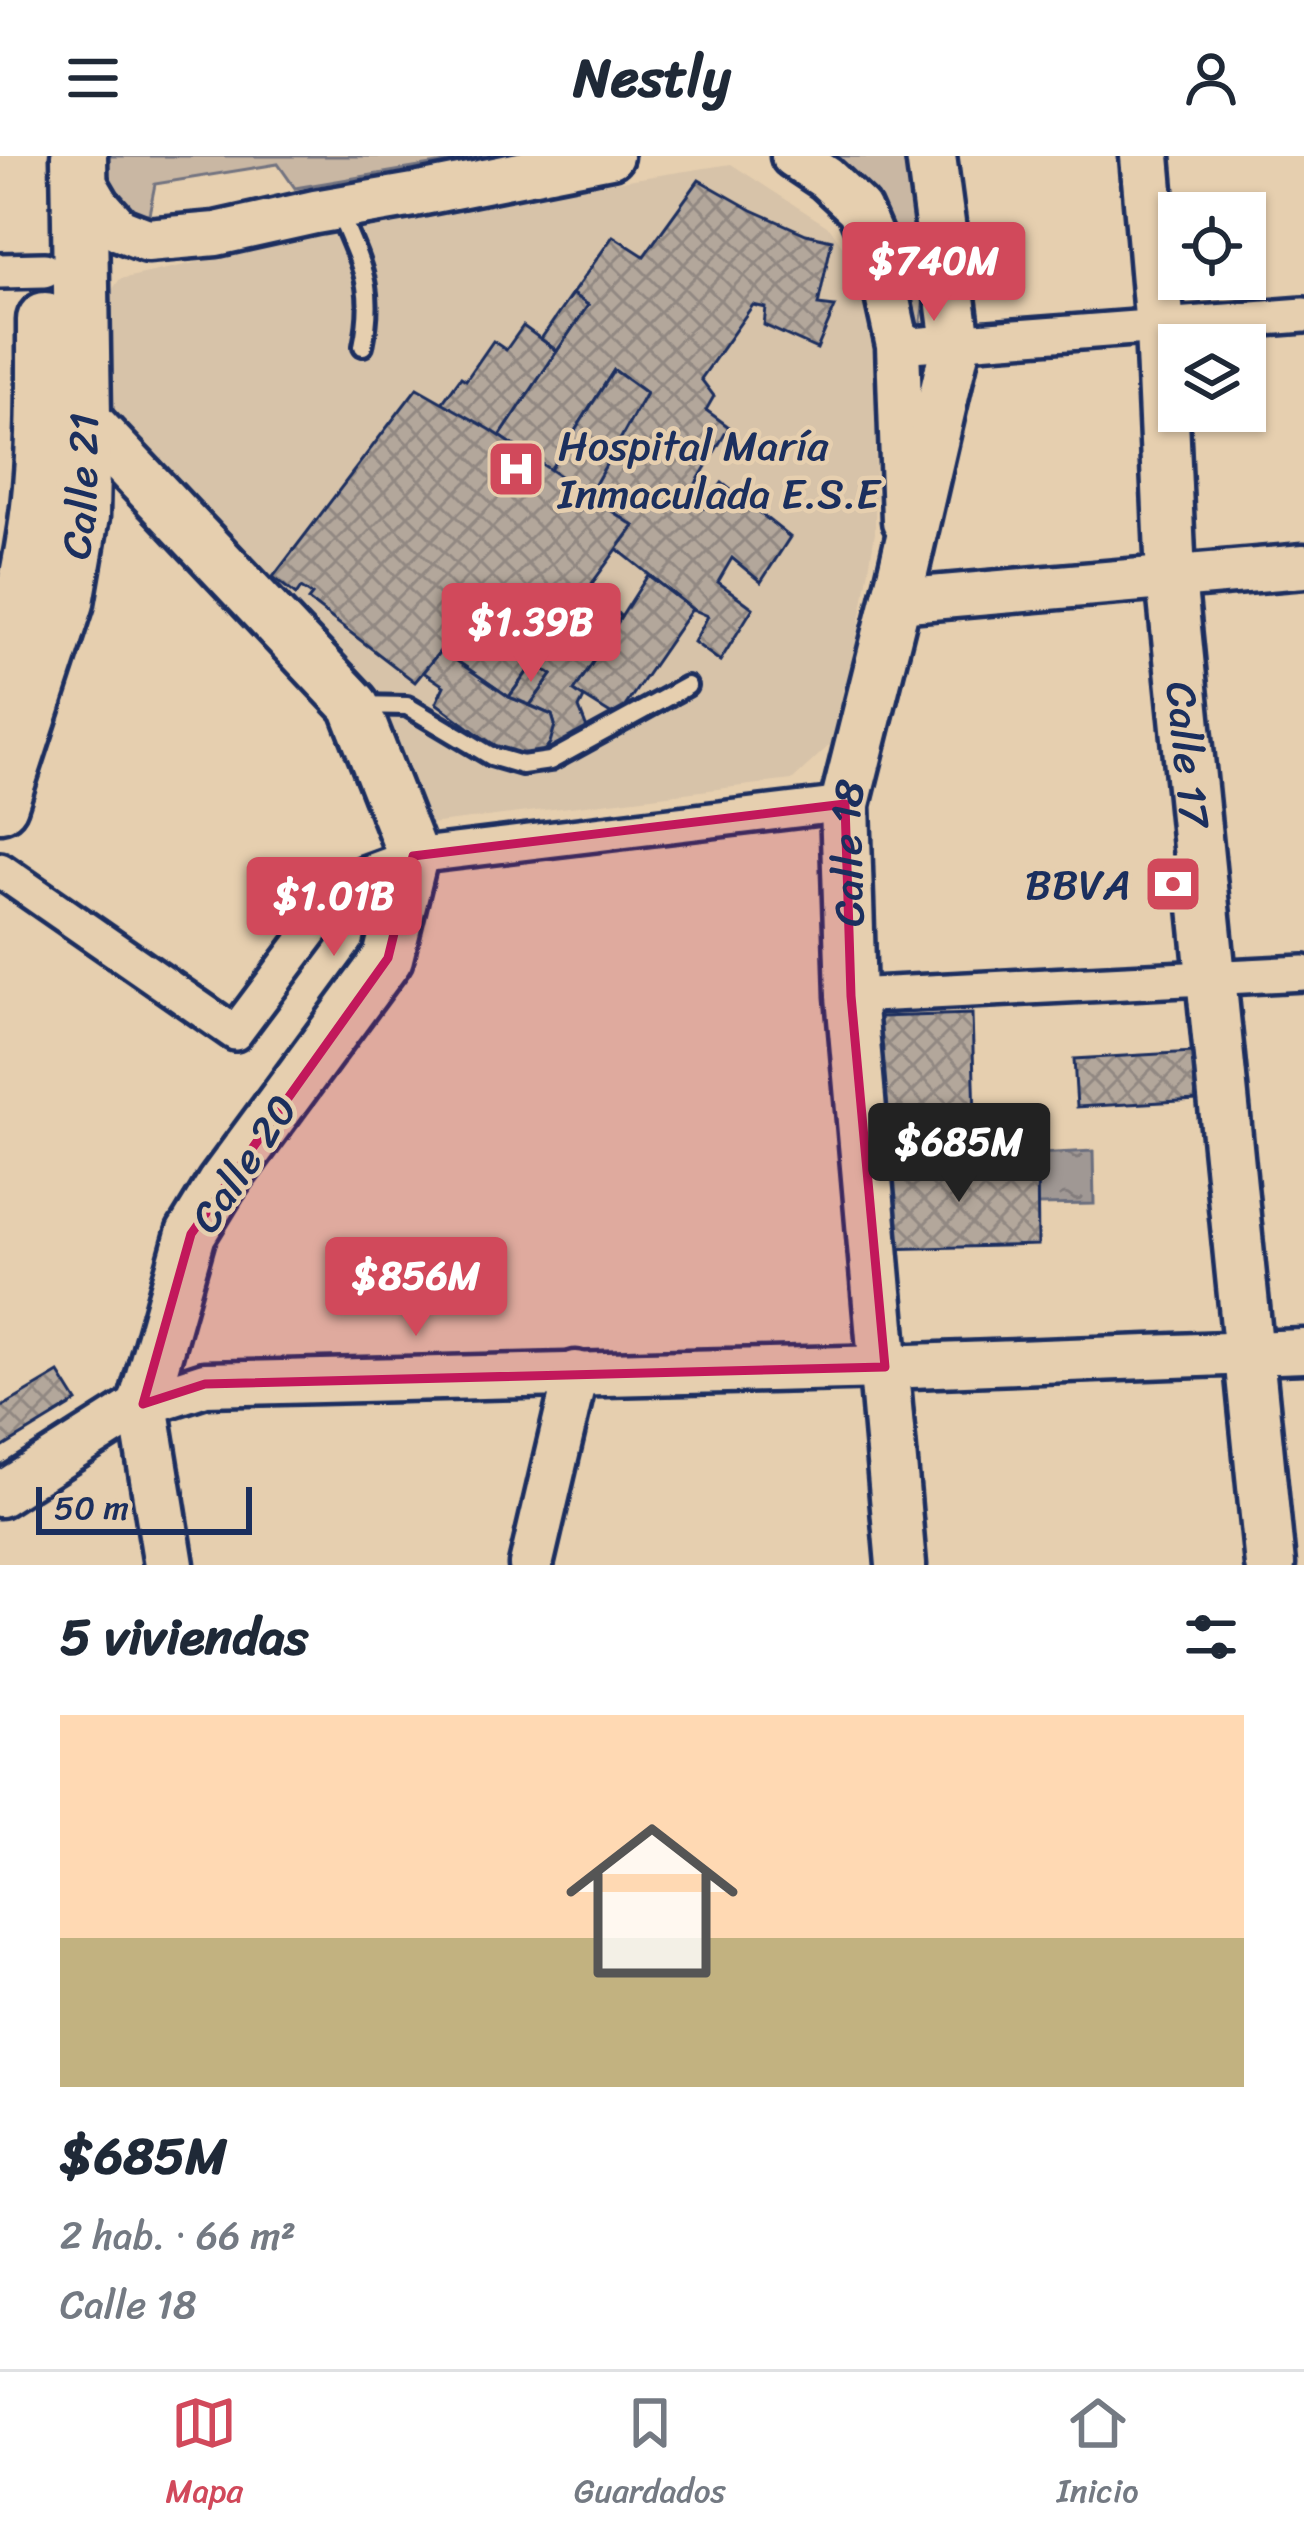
<!DOCTYPE html>
<html lang="es">
<meta charset="utf-8">
<style>
body{margin:0;font-family:Sriracha,sans-serif;background:#f2f2f3;color:#1f2937;height:100vh;display:flex;flex-direction:column;font-size:45px;white-space:nowrap}
*{box-sizing:border-box;margin:0}
p{font-size:39px;color:#747a83}
.icon{flex:none;width:66px;height:66px;fill:none;stroke:currentColor;stroke-width:2;stroke-linecap:round;stroke-linejoin:round}
.map{position:relative;height:1409px;overflow:hidden}
.side{display:flex;flex-direction:column;background:#fff;flex:1}
.side>*{flex:none}
.fabs{position:absolute;left:1158px;top:36px;display:grid;gap:24px}
.fabs a{display:grid;place-items:center;width:108px;height:108px;border-radius:0px;background:#fff;box-shadow:0 3px 9px #0004;font-size:60px}
.scale{position:absolute;left:36px;bottom:30px;width:216px;box-sizing:border-box;padding-left:12px;border:6px solid #1b2f5e;border-top:0;font-size:33px;line-height:42px;white-space:nowrap;color:#1b2f5e;-webkit-text-stroke:9px #e6cfaf;paint-order:stroke}
.price{position:absolute;translate:-50% -102px;padding:0 27px;border-radius:12px;background:#d1495b;color:#fff;font-size:39px;line-height:78px;filter:drop-shadow(0 3px 6px #0008)}
.price::after{content:'';position:absolute;left:50%;top:72px;width:36px;height:27px;margin-left:-18px;background:inherit;clip-path:polygon(0 0,100% 0,50% 100%)}
.price.active{background:#222;color:#fff}
ul{padding:0;list-style:none}
li{display:grid;align-content:center;gap:24px;height:636px;padding:0 60px}
li span{display:grid;place-items:center;height:372px;border-radius:0px;color:#555}
li>.icon{margin-inline-start:auto}
span .icon{width:216px;height:216px;fill:#fffc;stroke-width:1}
li b{font-size:51px}
h2{display:flex;justify-content:space-between;align-items:center;height:144px;padding:0 60px;font-size:51px}
header{display:flex;justify-content:space-between;align-items:center;height:156px;padding:0 60px;background:#fff;font-size:54px;font-weight:700}
.tab-bar{display:flex;justify-content:space-around;align-items:center;height:168px;border-top:3px solid #e0e1e3;background:#fff;font-size:33px;color:#747a83}
.tab-bar a{display:grid;justify-items:center;gap:6px}
.tab-bar .active{color:#d1495b}
.map>svg:first-child{display:block}
.built{fill:#d7c3a9}
.grass{fill:#c9b7a3;stroke:#727380;stroke-width:3}
.water{fill:url(#water-ripples);stroke:#6b6e7e;stroke-width:3}
.building{fill:url(#building-cross-hatch);stroke:#1b2f5e;stroke-width:3}
.lines{fill:none;stroke-linecap:round;stroke-linejoin:round}
.service-casing{stroke:#1b2f5e;stroke-width:26}
.minor-casing{stroke:#1b2f5e;stroke-width:42}
.tertiary-casing{stroke:#1b2f5e;stroke-width:51}
.secondary-casing{stroke:#1b2f5e;stroke-width:57}
.primary-casing{stroke:#1b2f5e;stroke-width:63}
.service{stroke:#e6cfaf;stroke-width:16}
.minor{stroke:#e6cfaf;stroke-width:33}
.tertiary{stroke:#e6cfaf;stroke-width:42}
.secondary{stroke:#e6cfaf;stroke-width:48}
.primary{stroke:#e6cfaf;stroke-width:54}
.marked{fill:#c2185b;fill-opacity:0.2;stroke:#c2185b;stroke-width:9;stroke-linejoin:round}
.labels{text-anchor:middle;stroke-width:9;stroke-linejoin:round;paint-order:stroke}
.poi-label{font-size:42px;fill:#1b2f5e;stroke:#e6cfaf;text-anchor:start}
.street-label{font-size:42px;fill:#1b2f5e;stroke:#e6cfaf}
</style>
<header><svg class="icon" aria-label="menu" viewBox="0 0 24 24"><path d="M4 6h16M4 12h16M4 18h16"/></svg>Nestly<svg class="icon" aria-label="person" viewBox="0 0 24 24"><circle cx="12" cy="8" r="4"/><path d="M4 21q1-7 8-7t8 7"/></svg></header>
<div class="map">
<svg width="1304" height="1409" viewBox="0 0 1304 1409">
<defs>
<pattern id="water-ripples" width="26" height="14" patternUnits="userSpaceOnUse" patternTransform="scale(3)"><rect width="26" height="14" fill="#a09894"/><path d="M2 4q2-2 4 0t4 0M15 11q2-2 4 0t4 0" fill="none" stroke="#827c7c"/></pattern>
<pattern id="building-cross-hatch" width="8" height="8" patternUnits="userSpaceOnUse" patternTransform="scale(3)"><rect width="8" height="8" fill="#b3a79b"/><path d="M0 0l8 8M0 8l8-8" fill="none" stroke="#918882"/></pattern>
</defs>
<rect width="100%" height="100%" fill="#e6cfaf"/>
<filter id="ink" filterUnits="userSpaceOnUse"><feTurbulence type="fractalNoise" baseFrequency=".00833" numOctaves="2"/><feDisplacementMap in="SourceGraphic" scale="24" xChannelSelector="R" yChannelSelector="G"/><feConvolveMatrix kernelMatrix="1 2 1 2 8 2 1 2 1" color-interpolation-filters="sRGB"/></filter>
<g filter="url(#ink)">
<!-- built -->
<polygon class="built" points="731,8 830,72 870,129 876,247 875,377 855,495 834,585 792,624 429,668 366,548 101,250 104,145 120,123 465,49"/>
<!-- grass -->
<g class="grass">
<polygon points="90,0 485,0 295,32 278,8 155,28 149,58 127,58"/>
<polygon points="809,0 906,0 926,125 920,174 904,194 907,151"/>
</g>
<!-- water -->
<polygon class="water" points="1093,995 1094,1048 1037,1049 1036,998"/>
<!-- building -->
<g class="building">
<polygon points="699,24 752,54 806,78 832,84 818,149 835,151 817,193 764,169 766,152 753,149 701,223 714,240 706,254 729,271 688,341 704,352 722,327 790,381 761,426 732,402 718,426 753,452 720,505 694,486 708,460 692,453 617,393 634,370 589,339 646,237 614,214 550,314 500,280 588,149 572,138 613,80 644,100"/>
<polygon points="572,138 588,149 557,195 541,183"/>
<polygon points="523,170 557,195 500,280 442,247 461,221 466,224 493,185 506,194"/>
<polygon points="614,214 646,237 589,339 550,314"/>
<polygon points="417,232 491,274 634,370 509,541 441,494 415,526 308,444 312,439 301,432 296,439 273,421"/>
<polygon points="648,419 692,453 617,562 574,535"/>
<polygon points="585,436 607,454 611,450 621,461 602,490 567,460"/>
<polygon points="557,474 597,500 574,535 584,542 579,552 591,583 555,603 548,590 555,569 552,559 530,549 552,519 534,507"/>
<polygon points="441,494 509,541 552,559 555,569 550,587 541,599 511,603 436,547 444,530 423,516"/>
<polygon points="534,507 552,519 530,549 509,541"/>
<polygon points="972,858 975,961 882,964 879,861"/>
<polygon points="1193,896 1196,944 1077,951 1074,903"/>
<polygon points="1037,1005 1038,1089 882,1093 880,1009"/>
<polygon points="59,1217 77,1246 0,1293 0,1252"/>
</g>
<g class="lines">
<defs>
<g id="service">
<path d="M338 53C360 109 376 128 363 190"/>
<polyline points="357,549 407,550 491,600 522,609 550,605 687,530"/>
</g>
<g id="minor">
<polyline points="0,115 44,114"/>
<polyline points="898,190 1304,159"/>
<polyline points="0,714 235,877 327,754 364,718 413,700 845,648"/>
<polyline points="851,840 1304,817"/>
</g>
<g id="tertiary">
<polyline points="793,0 826,22 859,53 877,94 898,190 904,365"/>
<polyline points="81,20 98,49 119,73 147,84 216,78 315,56 414,39 611,0"/>
<polyline points="896,445 1304,410"/>
<polyline points="0,1339 143,1248 205,1228 885,1211 1304,1195"/>
<polyline points="531,1409 576,1217"/>
</g>
<g id="secondary">
<path id="s1" d="M1145 0 1160 172 1171 422 1270 1409"/>
<polyline points="83,261 354,549 413,700 388,802 221,1029 191,1078 143,1248 169,1409"/>
<path id="s2" d="M901 1409 851 840 845 648 902 420 956 187 931 0"/>
</g>
<g id="primary">
<path d="M0 534C16 474 32 413 39 351 46 290 45 226 45 164"/>
<path id="s3" d="M0 648 66 446 81 360 83 261 79 0"/>
</g>
</defs>
<!-- service casing -->
<use href="#service" class="service-casing"/>
<!-- minor casing -->
<use href="#minor" class="minor-casing"/>
<!-- tertiary casing -->
<use href="#tertiary" class="tertiary-casing"/>
<!-- secondary casing -->
<use href="#secondary" class="secondary-casing"/>
<!-- primary casing -->
<use href="#primary" class="primary-casing"/>
<!-- service -->
<use href="#service" class="service"/>
<!-- minor -->
<use href="#minor" class="minor"/>
<!-- tertiary -->
<use href="#tertiary" class="tertiary"/>
<!-- secondary -->
<use href="#secondary" class="secondary"/>
<!-- primary -->
<use href="#primary" class="primary"/>
</g>
</g>
<!-- marked area -->
<path class="marked" d="M845 648 851 840 885 1211 205 1228 143 1248 191 1078 388 802 413 700Z"/>
<!-- icons -->
<defs>
<symbol id="hospital-square" viewBox="-11 -11 22 22"><rect x="-9" y="-9" width="18" height="18" rx="4" fill="#d1495b" stroke="#e6cfaf"/><path d="M-5-5h3v3.5h4V-5h3V5h-3V1.5h-4V5h-3Z" fill="#fff"/></symbol>
<symbol id="bank-square" viewBox="-11 -11 22 22"><rect x="-9" y="-9" width="18" height="18" rx="4" fill="#d1495b" stroke="#e6cfaf"/><path d="M-6-4H6V4H-6ZM0-2.3a2.3 2.3 0 1 0 0 4.6a2.3 2.3 0 1 0 0-4.6Z" fill="#fff"/></symbol>
</defs>
<g fill-rule="evenodd">
<use href="#hospital-square" x="483" y="280" width="66" height="66"/>
<use href="#bank-square" x="1140" y="695" width="66" height="66"/>
</g>
<g class="labels">
<!-- poi labels -->
<g class="poi-label">
<text x="558" y="304">Hospital María<tspan x="558" dy="48">Inmaculada E.S.E</tspan></text>
<text x="1131" y="743" text-anchor="end">BBVA</text>
</g>
<!-- street labels -->
<g class="street-label">
<text dy="15" stroke="none"><textPath href="#s3" startOffset="330">Calle 21</textPath></text>
<text dy="15" stroke="none"><textPath href="#s1" startOffset="600">Calle 17</textPath></text>
<text dy="15" stroke="none"><textPath href="#s2" startOffset="714">Calle 18</textPath></text>
<text transform="translate(243 1007) rotate(-56)" y="15">Calle 20</text>
</g>
</g>
</svg>
<div class="fabs">
<a><svg class="icon" aria-label="locate" viewBox="0 0 24 24"><circle cx="12" cy="12" r="6"/><path d="M12 2v4M12 18v4M2 12h4M18 12h4"/></svg></a>
<a><svg class="icon" aria-label="layers" viewBox="0 0 24 24"><path d="M12 4l9 5-9 5-9-5zM3 14l9 5 9-5"/></svg></a>
</div>
<div class="scale">50 m</div>
<b class="price" style="left:934px;top:168px">$740M</b>
<b class="price" style="left:531px;top:529px">$1.39B</b>
<b class="price" style="left:334px;top:803px">$1.01B</b>
<b class="price active" style="left:959px;top:1049px">$685M</b>
<b class="price" style="left:416px;top:1183px">$856M</b>
</div>
<section class="side">
<h2>5 viviendas<svg class="icon" aria-label="filters" viewBox="0 0 24 24"><path d="M4 7h16M4 17h16"/><circle cx="9" cy="7" r="2"/><circle cx="15" cy="17" r="2"/></svg></h2>
<ul>
<li><span style="background:linear-gradient(#ffd9b3 60%,#c2b280 0)"><svg class="icon" aria-label="home" viewBox="0 0 24 24"><path d="M3 11l9-7 9 7M6 9v11h12V9"/></svg></span><div><b>$685M</b><p>2 hab. · 66 m²</p><p>Calle 18</p></div></li>
</ul>
</section>
<nav class="tab-bar">
<a class="active"><svg class="icon" aria-label="map" viewBox="0 0 24 24"><path d="M3 6l6-2 6 2 6-2v14l-6 2-6-2-6 2zM9 4v14M15 6v14"/></svg>Mapa</a>
<a><svg class="icon" aria-label="saved" viewBox="0 0 24 24"><path d="M7 4h10v16l-5-4-5 4z"/></svg>Guardados</a>
<a><svg class="icon" aria-label="home" viewBox="0 0 24 24"><path d="M3 11l9-7 9 7M6 9v11h12V9"/></svg>Inicio</a>
</nav>
